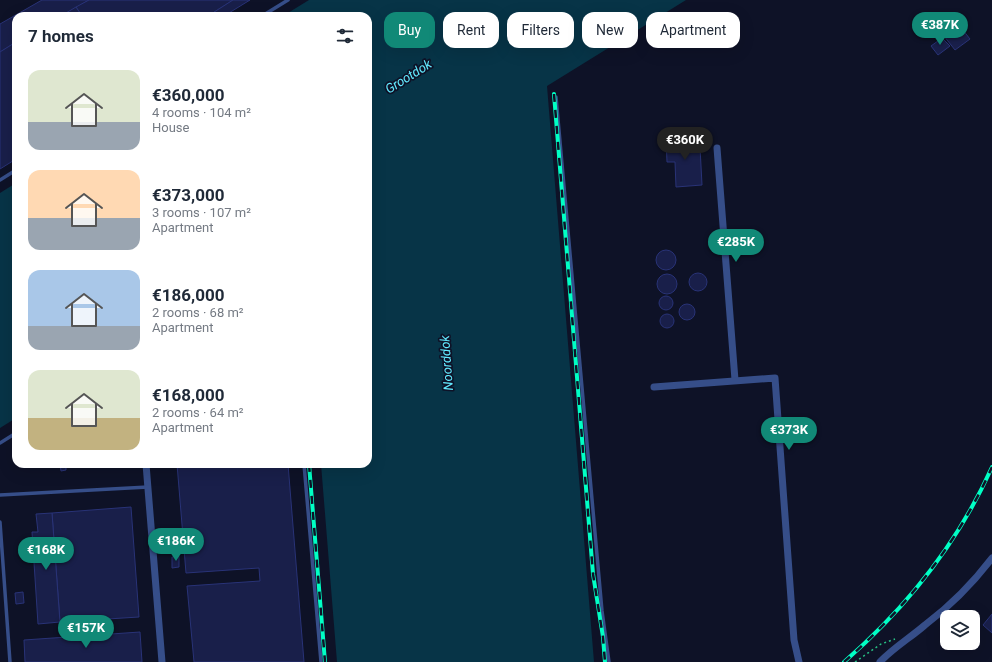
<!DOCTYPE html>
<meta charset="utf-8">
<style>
body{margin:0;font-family:Roboto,sans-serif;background:#f6f6f7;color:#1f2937;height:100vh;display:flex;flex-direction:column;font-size:15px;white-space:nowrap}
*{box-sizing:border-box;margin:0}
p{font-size:13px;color:#747a83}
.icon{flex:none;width:22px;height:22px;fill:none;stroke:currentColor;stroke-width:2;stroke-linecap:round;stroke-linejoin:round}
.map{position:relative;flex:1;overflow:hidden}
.drawer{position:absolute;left:12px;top:12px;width:360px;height:456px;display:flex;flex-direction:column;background:#fff;border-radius:12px;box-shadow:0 4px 16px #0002}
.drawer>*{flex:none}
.guide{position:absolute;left:384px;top:12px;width:380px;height:36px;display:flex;gap:8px}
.controls{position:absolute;left:940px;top:610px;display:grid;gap:8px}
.controls a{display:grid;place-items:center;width:40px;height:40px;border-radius:8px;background:#fff;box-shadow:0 4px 16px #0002;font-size:20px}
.price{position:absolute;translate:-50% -34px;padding:0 9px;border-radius:14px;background:#118977;color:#fff;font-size:13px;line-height:26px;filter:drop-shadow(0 1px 2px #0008)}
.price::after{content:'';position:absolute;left:50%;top:24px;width:12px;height:9px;margin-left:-6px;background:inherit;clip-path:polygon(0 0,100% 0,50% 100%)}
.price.active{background:#222;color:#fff}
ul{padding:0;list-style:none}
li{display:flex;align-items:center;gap:12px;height:100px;padding:0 16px}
li span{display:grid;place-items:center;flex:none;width:112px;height:80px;border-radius:12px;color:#555}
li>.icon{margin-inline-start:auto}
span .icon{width:48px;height:48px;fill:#fffc;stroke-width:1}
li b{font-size:17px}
h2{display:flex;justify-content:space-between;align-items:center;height:48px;padding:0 16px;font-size:17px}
.tag{padding:0 14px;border-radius:12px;background:#fff;box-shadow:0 4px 16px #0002;font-size:14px;line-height:36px}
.tag.active{background:#118977;color:#fff}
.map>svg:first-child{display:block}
.water{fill:#073447}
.building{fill:#191f4a;stroke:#293377}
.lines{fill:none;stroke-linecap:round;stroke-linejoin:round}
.path{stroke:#27c084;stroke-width:1.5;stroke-dasharray:2 3;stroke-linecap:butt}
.service{stroke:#364e89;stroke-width:3.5}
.minor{stroke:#364e89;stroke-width:7}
.rail-casing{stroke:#00ffc5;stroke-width:4}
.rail{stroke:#0e1227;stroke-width:2.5;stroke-dasharray:8;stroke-linecap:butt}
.labels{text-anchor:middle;stroke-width:3.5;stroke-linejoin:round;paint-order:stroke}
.water-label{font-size:13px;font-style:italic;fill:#62eaff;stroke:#0e1227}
</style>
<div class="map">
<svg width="992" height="662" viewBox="0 0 992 662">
<rect width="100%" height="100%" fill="#0e1227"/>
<!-- water -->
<g class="water">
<polygon points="309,0 686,0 547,86 594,662 337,662 321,464 368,464 368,16 283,16"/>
<polygon points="16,183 16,418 0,428 0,193"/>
</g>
<!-- building -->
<g class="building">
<polygon points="42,0 89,0 61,16 16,16 16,42 0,52 0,24"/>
<polygon points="89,0 233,0 208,16 82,16 76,7"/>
<polygon points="233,0 250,0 224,16 208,16"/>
<polygon points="76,7 82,16 61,16"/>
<polygon points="959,25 970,39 955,50 944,36"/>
<polygon points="942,38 950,46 938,55 931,46"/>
<polygon points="16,42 16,159 0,169 0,52"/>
<polygon points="693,137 694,147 700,147 702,185 676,187 675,162 667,162 666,139"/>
<circle cx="666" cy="260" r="10"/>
<circle cx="698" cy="282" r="9"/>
<circle cx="667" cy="284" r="10"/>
<circle cx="666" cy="303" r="7"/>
<circle cx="687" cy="312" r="8"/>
<circle cx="667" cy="321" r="7"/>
<polygon points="60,464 66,464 66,470 61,471"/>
<polygon points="177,464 288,464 304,662 194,662 187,586 260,581 259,568 186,573"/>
<polygon points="131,507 139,617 60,622 52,513"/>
<polygon points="52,513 60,622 38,624 32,532 38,532 36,514"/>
<polygon points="179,556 179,567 172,568 172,557"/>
<polygon points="23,592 24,603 16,604 15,593"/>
<polygon points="992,614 992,633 983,625"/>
<polygon points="140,632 142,662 25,662 24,640"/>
</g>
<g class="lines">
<!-- path -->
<polyline class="path" points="855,662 881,644 895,639"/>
<!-- service -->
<g class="service">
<polyline points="262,16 288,0"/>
<polyline points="556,97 602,611 609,662"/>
<polyline points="0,180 16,170"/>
<polyline points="0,443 16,433"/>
<polyline points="304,464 321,662"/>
<polyline points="0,495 148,487"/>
<polyline points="0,522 10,662"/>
</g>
<!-- minor -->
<g class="minor">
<polyline points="717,148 735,380"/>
<polyline points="654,387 775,378 794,640 799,662"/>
<polyline points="146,464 162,662"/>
<path d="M880 662C893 648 910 638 925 625 950 606 973 583 992 558"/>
</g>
<defs>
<g id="rail">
<polyline points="554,94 593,574 603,637 605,662"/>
<polyline points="309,464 325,662"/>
<path d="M844 662C906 608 958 543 992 467"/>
</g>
</defs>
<!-- rail casing -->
<use href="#rail" class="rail-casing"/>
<!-- rail -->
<use href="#rail" class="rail"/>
</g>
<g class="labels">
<!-- water labels -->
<g class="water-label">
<text transform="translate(408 76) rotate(-32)" y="5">Grootdok</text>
<text transform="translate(446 363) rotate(-94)" y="5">Noorddok</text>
</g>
</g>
</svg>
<div class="controls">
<a><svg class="icon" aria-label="layers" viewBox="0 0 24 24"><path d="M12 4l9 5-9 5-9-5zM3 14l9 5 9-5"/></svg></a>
</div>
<b class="price" style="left:940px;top:46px">€387K</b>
<b class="price active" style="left:685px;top:161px">€360K</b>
<b class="price" style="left:736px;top:263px">€285K</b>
<b class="price" style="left:789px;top:451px">€373K</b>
<b class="price" style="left:176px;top:562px">€186K</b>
<b class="price" style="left:46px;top:571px">€168K</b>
<b class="price" style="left:86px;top:649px">€157K</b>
<div class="guide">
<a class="tag active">Buy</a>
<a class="tag">Rent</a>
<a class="tag">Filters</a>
<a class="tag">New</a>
<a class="tag">Apartment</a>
</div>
<section class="drawer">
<h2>7 homes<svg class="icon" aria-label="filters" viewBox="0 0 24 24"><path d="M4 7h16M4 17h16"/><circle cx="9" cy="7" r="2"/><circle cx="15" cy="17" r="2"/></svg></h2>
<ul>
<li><span style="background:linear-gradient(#dfe7d0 65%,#9aa5b1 0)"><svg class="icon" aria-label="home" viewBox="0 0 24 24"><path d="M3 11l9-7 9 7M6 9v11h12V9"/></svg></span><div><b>€360,000</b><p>4 rooms · 104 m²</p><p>House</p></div></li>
<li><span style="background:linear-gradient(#ffd9b3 60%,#9aa5b1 0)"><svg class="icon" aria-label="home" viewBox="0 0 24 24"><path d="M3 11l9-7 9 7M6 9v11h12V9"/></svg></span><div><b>€373,000</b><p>3 rooms · 107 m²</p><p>Apartment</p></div></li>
<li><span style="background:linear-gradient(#a9c7e8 70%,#9aa5b1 0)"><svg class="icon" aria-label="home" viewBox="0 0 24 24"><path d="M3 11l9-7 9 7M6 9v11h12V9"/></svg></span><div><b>€186,000</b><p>2 rooms · 68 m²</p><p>Apartment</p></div></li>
<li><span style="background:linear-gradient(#dfe7d0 60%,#c2b280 0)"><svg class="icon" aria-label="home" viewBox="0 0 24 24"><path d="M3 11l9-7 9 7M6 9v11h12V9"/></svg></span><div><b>€168,000</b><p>2 rooms · 64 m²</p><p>Apartment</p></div></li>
</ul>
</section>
</div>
